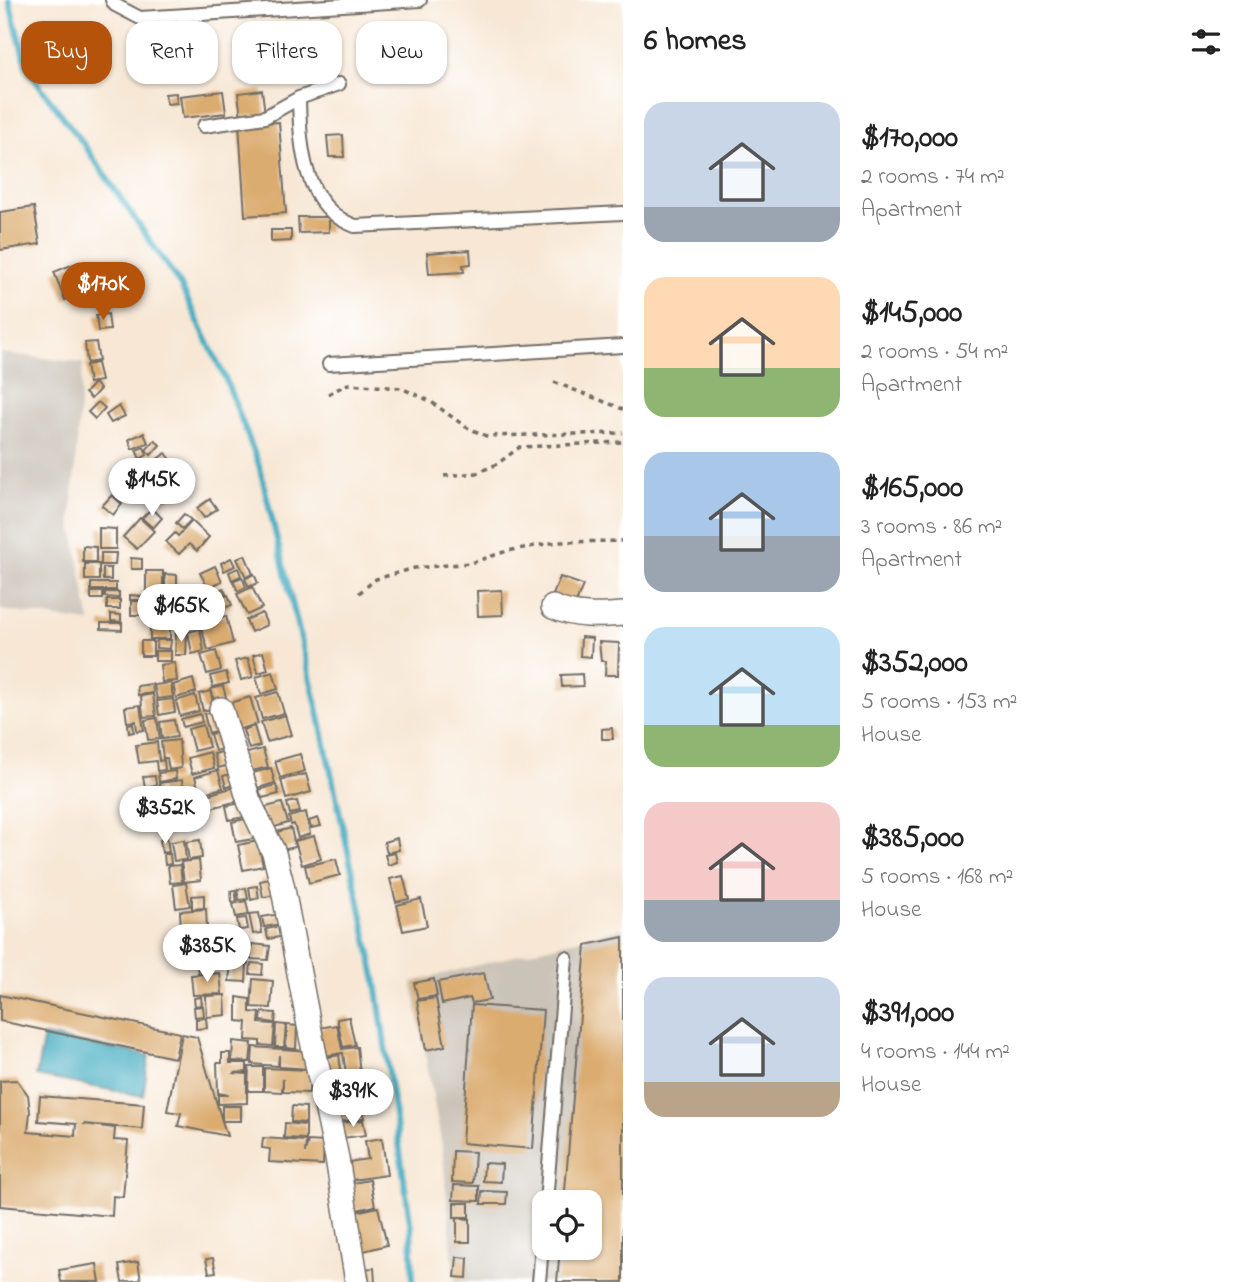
<!DOCTYPE html>
<meta charset="utf-8">
<style>
body{margin:0;font-family:"Indie Flower",sans-serif;background:#f2f2f2;color:#222;height:100vh;display:flex;flex-direction:column;font-size:26px;white-space:nowrap}
*{box-sizing:border-box;margin:0}
p{font-size:23px;color:#767676}
.icon{flex:none;width:38px;height:38px;fill:none;stroke:currentColor;stroke-width:2;stroke-linecap:round;stroke-linejoin:round}
.map{position:relative;flex:1;overflow:hidden}
.drawer{display:flex;flex-direction:column;background:#fff;width:623px}
.drawer>*{flex:none}
.banner{position:absolute;left:21px;top:21px;width:497px;height:63px;display:flex;gap:14px}
.controls{position:absolute;left:532px;top:1190px;display:grid;gap:14px}
.controls a{display:grid;place-items:center;width:70px;height:70px;border-radius:14px;background:#fff;box-shadow:0 2px 5px #0004;font-size:35px}
.price{position:absolute;translate:-50% -60px;padding:0 16px;border-radius:24px;background:#fff;color:#222;font-size:23px;line-height:46px;filter:drop-shadow(0 2px 4px #0008)}
.price::after{content:'';position:absolute;left:50%;top:42px;width:21px;height:16px;margin-left:-10px;background:inherit;clip-path:polygon(0 0,100% 0,50% 100%)}
.price.current{background:#b45309;color:#fff}
ul{padding:0;list-style:none}
li{display:flex;align-items:center;gap:21px;height:175px;padding:0 21px}
li span{display:grid;place-items:center;flex:none;width:196px;height:140px;border-radius:21px;color:#555}
li>.icon{margin-inline-start:auto}
span .icon{width:84px;height:84px;fill:#fffc;stroke-width:1}
li b{font-size:30px}
h2{display:flex;justify-content:space-between;align-items:center;height:84px;padding:0 21px;font-size:30px}
.pill{padding:0 24px;border-radius:21px;background:#fff;box-shadow:0 2px 5px #0004;font-size:24px;line-height:63px}
.pill.current{background:#b45309;color:#fff}
main{display:flex;flex:1;min-height:0}
.map>svg:first-child{display:block}
.industrial{fill:#cac3b8;fill-rule:evenodd}
.water{fill:#3faabf;stroke:#356a75;stroke-width:2}
.lines{fill:none;stroke-linecap:round;stroke-linejoin:round}
.stream{stroke:#3faabf;stroke-width:6}
.building{fill:#dbac70}
.service-casing{stroke:#726d66;stroke-width:16}
.minor-casing{stroke:#726d66;stroke-width:26}
.path{stroke:#726d66;stroke-width:3.5;stroke-dasharray:5 5;stroke-linecap:butt}
.service{stroke:#fff;stroke-width:12}
.minor{stroke:#fff;stroke-width:23}
</style>
<main>
<div class="map">
<svg width="623" height="1282" viewBox="0 0 623 1282">
<rect width="100%" height="100%" fill="#fff"/>
<filter id="ink" filterUnits="userSpaceOnUse"><feTurbulence type="fractalNoise" baseFrequency=".0143" numOctaves="2"/><feDisplacementMap in="SourceGraphic" scale="14" xChannelSelector="R" yChannelSelector="G"/><feConvolveMatrix kernelMatrix="1 2 1 2 8 2 1 2 1" color-interpolation-filters="sRGB"/></filter>
<filter id="wash" filterUnits="userSpaceOnUse"><feTurbulence type="fractalNoise" baseFrequency=".00686" numOctaves="4" result="noise"/><feDisplacementMap in="SourceGraphic" scale="28" xChannelSelector="R" yChannelSelector="G"/><feGaussianBlur stdDeviation="1.57" result="paint"/><feColorMatrix in="noise" values="0 0 0 0 0 0 0 0 0 0 0 0 0 0 0 0 0 1.4 0 .05"/><feComposite in="paint" operator="in"/></filter>
<g filter="url(#wash)">
<rect width="100%" height="100%" fill="#f7e7d4"/>
<!-- industrial -->
<g class="industrial">
<polygon points="0,353 83,363 71,519 90,622 0,610"/>
<path d="M623 928V1282H455L442 1146 412 982ZM544 1202H590V1248H544Z"/>
</g>
<!-- water -->
<polygon class="water" points="44,1036 149,1055 143,1096 36,1076"/>
<g class="lines">
<!-- stream -->
<polyline class="stream" points="9,0 27,69 85,146 181,286 226,380 259,465 314,693 376,982 411,1228 413,1282"/>
</g>
<g id="blocks">
<!-- building -->
<g class="building">
<polygon points="262,90 265,114 241,117 238,93"/>
<polygon points="223,91 226,113 183,118 180,96"/>
<polygon points="176,93 177,103 167,104 165,94"/>
<polygon points="279,122 286,213 245,216 239,124"/>
<polygon points="343,135 344,157 329,157 327,136"/>
<polygon points="34,207 40,244 0,250 0,212"/>
<polygon points="298,217 329,217 329,232 299,233"/>
<polygon points="271,230 291,230 291,241 271,242"/>
<polygon points="470,250 471,264 463,265 464,272 429,274 427,253"/>
<polygon points="79,262 90,289 65,300 54,272"/>
<polygon points="108,314 110,330 98,331 96,315"/>
<polygon points="96,342 99,361 87,363 85,343"/>
<polygon points="97,363 101,381 89,383 86,365"/>
<polygon points="94,383 100,389 91,399 85,393"/>
<polygon points="98,402 105,408 95,419 88,412"/>
<polygon points="119,406 125,416 111,423 106,415"/>
<polygon points="144,433 148,443 132,449 129,439"/>
<polygon points="155,440 160,445 151,455 146,450"/>
<polygon points="144,447 147,455 140,459 136,450"/>
<polygon points="166,453 178,469 153,487 141,470"/>
<polygon points="177,473 186,486 163,502 154,489"/>
<polygon points="112,495 122,504 113,515 102,506"/>
<polygon points="210,499 217,509 204,518 197,508"/>
<polygon points="152,508 162,518 153,528 142,518"/>
<polygon points="184,514 191,520 182,529 176,523"/>
<polygon points="140,518 154,531 137,549 123,537"/>
<polygon points="192,521 209,537 197,551 189,544 179,554 166,542 175,533 178,536"/>
<polygon points="99,528 116,529 116,549 99,549"/>
<polygon points="83,546 96,547 96,562 83,562"/>
<polygon points="101,553 116,553 115,565 101,565"/>
<polygon points="245,555 253,574 246,577 237,559"/>
<polygon points="131,558 142,559 142,569 131,569"/>
<polygon points="231,558 235,566 224,571 221,563"/>
<rect x="85" y="564" width="14" height="16"/>
<polygon points="215,566 222,581 208,588 200,573"/>
<rect x="103" y="568" width="8" height="12"/>
<polygon points="238,568 241,576 232,580 229,572"/>
<polygon points="146,571 163,571 163,597 146,596"/>
<polygon points="165,574 177,575 177,597 165,597"/>
<polygon points="254,574 258,583 249,587 245,579"/>
<polygon points="242,577 246,587 238,591 233,581"/>
<polygon points="560,577 583,585 576,603 553,595"/>
<rect x="91" y="583" width="25" height="7"/>
<polygon points="252,587 262,608 247,615 237,594"/>
<polygon points="223,588 226,594 220,597 217,591"/>
<polygon points="502,590 503,615 478,616 477,591"/>
<rect x="91" y="592" width="12" height="7"/>
<polygon points="105,592 119,592 119,598 105,597"/>
<polygon points="130,595 141,596 141,600 130,600"/>
<polygon points="228,595 232,605 221,609 217,600"/>
<polygon points="146,599 154,600 153,616 146,616"/>
<rect x="107" y="600" width="13" height="9"/>
<polygon points="131,601 143,601 144,615 131,615"/>
<rect x="158" y="601" width="7" height="11"/>
<polygon points="262,613 267,625 251,632 246,620"/>
<polygon points="111,614 121,615 121,622 111,621"/>
<polygon points="173,615 184,615 184,624 173,623"/>
<polygon points="226,616 233,643 208,650 200,623"/>
<polygon points="150,619 170,620 170,639 150,639"/>
<polygon points="101,623 122,623 122,630 101,629"/>
<polygon points="200,629 204,651 192,654 188,632"/>
<polygon points="176,632 187,633 186,655 175,655"/>
<polygon points="581,637 592,638 591,657 580,656"/>
<polygon points="157,640 171,640 170,649 156,648"/>
<rect x="141" y="641" width="12" height="15"/>
<polygon points="599,642 619,643 618,675 605,675 606,661 601,661"/>
<rect x="155" y="651" width="16" height="10"/>
<polygon points="216,651 221,670 207,674 201,655"/>
<polygon points="263,652 268,670 258,673 253,655"/>
<polygon points="248,658 253,677 241,680 235,661"/>
<polygon points="175,663 177,681 162,682 160,665"/>
<polygon points="226,672 229,683 213,687 210,676"/>
<polygon points="273,672 278,689 261,694 256,677"/>
<polygon points="582,674 583,686 562,687 561,675"/>
<polygon points="193,679 196,692 176,698 173,685"/>
<polygon points="171,683 173,697 157,699 154,685"/>
<polygon points="152,684 153,693 138,695 137,686"/>
<polygon points="223,686 227,701 215,704 211,689"/>
<polygon points="210,691 215,708 203,711 199,694"/>
<polygon points="278,692 284,713 262,719 256,698"/>
<polygon points="153,694 156,716 143,717 141,696"/>
<polygon points="195,695 199,711 180,716 176,701"/>
<polygon points="250,697 258,724 233,731 226,704"/>
<polygon points="173,699 175,712 159,715 157,701"/>
<polygon points="140,705 144,730 137,731 136,721 127,722 125,707"/>
<polygon points="216,711 221,729 209,733 204,714"/>
<polygon points="200,714 202,722 183,727 181,719"/>
<polygon points="285,715 291,735 267,742 261,722"/>
<polygon points="157,718 160,739 148,740 145,720"/>
<polygon points="174,720 177,737 162,739 160,722"/>
<polygon points="133,723 134,732 129,733 128,724"/>
<polygon points="203,725 209,747 194,751 188,729"/>
<polygon points="254,726 260,746 249,749 243,730"/>
<polygon points="612,728 613,739 602,739 602,729"/>
<polygon points="222,731 226,748 215,751 210,734"/>
<polygon points="179,740 181,768 169,770 167,758 163,758 161,742"/>
<polygon points="157,742 159,761 164,760 165,770 157,771 156,761 139,763 136,745"/>
<polygon points="263,749 268,767 244,773 239,755"/>
<polygon points="226,751 230,765 218,768 214,754"/>
<polygon points="210,752 214,768 192,774 188,758"/>
<polygon points="300,754 305,771 280,778 275,761"/>
<polygon points="271,768 275,783 258,788 253,773"/>
<polygon points="218,770 223,788 200,794 195,777"/>
<polygon points="175,771 176,779 159,782 158,773"/>
<polygon points="234,773 237,784 226,787 223,776"/>
<polygon points="306,774 311,792 286,799 281,780"/>
<polygon points="155,776 156,785 145,787 143,777"/>
<polygon points="182,780 185,803 162,806 159,783"/>
<polygon points="242,785 246,799 203,810 199,797"/>
<polygon points="276,785 279,794 262,798 259,790"/>
<polygon points="156,788 159,807 151,808 149,789"/>
<polygon points="297,801 300,812 290,814 287,803"/>
<polygon points="246,802 249,816 229,820 226,806"/>
<polygon points="282,803 288,823 268,829 262,808"/>
<polygon points="163,808 165,828 155,829 152,810"/>
<polygon points="306,812 310,834 298,838 294,824 291,825 289,817"/>
<polygon points="249,818 253,839 236,842 232,822"/>
<polygon points="318,818 321,826 311,828 309,821"/>
<polygon points="291,828 295,847 278,851 273,833"/>
<polygon points="314,836 321,859 302,865 295,841"/>
<polygon points="167,838 169,852 162,853 160,840"/>
<polygon points="397,838 399,850 387,853 384,842"/>
<polygon points="184,840 186,860 174,861 171,842"/>
<polygon points="200,840 202,858 189,860 186,842"/>
<polygon points="258,841 263,866 243,870 238,845"/>
<polygon points="395,853 397,862 388,865 385,855"/>
<polygon points="164,854 170,854 171,864 165,865"/>
<polygon points="336,859 340,875 309,883 305,866"/>
<polygon points="199,860 201,880 184,882 181,862"/>
<polygon points="180,865 182,882 170,883 168,866"/>
<polygon points="403,876 409,899 396,902 390,879"/>
<polygon points="274,878 277,895 263,897 260,881"/>
<polygon points="186,883 190,906 176,908 173,885"/>
<polygon points="257,886 259,898 251,900 249,887"/>
<polygon points="246,888 248,899 239,900 237,890"/>
<polygon points="235,890 237,901 232,902 231,891"/>
<polygon points="204,895 204,908 192,909 192,896"/>
<polygon points="421,899 427,926 403,931 397,905"/>
<polygon points="246,901 249,915 236,917 233,904"/>
<polygon points="206,909 207,928 181,929 180,911"/>
<polygon points="259,913 262,933 253,934 249,914"/>
<polygon points="281,914 282,924 264,927 262,917"/>
<polygon points="246,918 248,929 239,930 237,919"/>
<polygon points="283,926 285,936 268,939 266,929"/>
<polygon points="623,937 623,1282 557,1282 560,1248 590,1248 590,1202 564,1202 586,945"/>
<polygon points="239,940 248,941 247,955 238,954"/>
<polygon points="208,943 230,944 229,962 206,960"/>
<polygon points="232,944 237,945 237,955 231,955"/>
<polygon points="252,944 270,946 268,960 250,959"/>
<polygon points="231,956 248,958 248,964 231,962"/>
<polygon points="209,962 209,972 198,973 197,963"/>
<polygon points="231,963 247,965 246,982 229,981"/>
<polygon points="251,963 263,964 262,975 250,974"/>
<polygon points="220,973 222,994 193,995 191,975"/>
<polygon points="484,973 490,1000 472,1003 470,998 442,1004 438,982"/>
<polygon points="253,979 273,981 271,1008 251,1007"/>
<polygon points="434,979 437,996 418,999 414,983"/>
<polygon points="0,995 180,1033 175,1058 0,1021"/>
<polygon points="225,995 226,1015 207,1017 206,996"/>
<polygon points="201,997 202,1005 195,1006 194,998"/>
<polygon points="237,997 250,999 250,1012 260,1013 259,1023 275,1024 273,1046 260,1045 260,1041 246,1040 247,1022 237,1021"/>
<polygon points="436,998 445,1046 426,1050 417,1001"/>
<polygon points="472,1005 543,1010 533,1149 462,1143"/>
<polygon points="203,1006 204,1016 195,1017 194,1007"/>
<polygon points="262,1012 276,1013 275,1023 261,1021"/>
<polygon points="349,1017 355,1045 343,1047 337,1019"/>
<polygon points="206,1018 207,1028 196,1029 196,1019"/>
<polygon points="276,1024 286,1025 284,1047 275,1047"/>
<polygon points="287,1025 297,1026 296,1049 286,1048"/>
<polygon points="337,1025 342,1049 357,1047 360,1073 346,1074 343,1053 319,1057 313,1029"/>
<polygon points="182,1034 197,1037 222,1121 222,1106 241,1106 241,1121 222,1121 227,1136 178,1126 181,1113 167,1111"/>
<polygon points="233,1041 252,1043 250,1062 232,1061"/>
<polygon points="253,1047 310,1051 310,1069 279,1067 279,1055 278,1066 252,1064"/>
<polygon points="222,1053 230,1053 230,1063 247,1063 247,1072 233,1073 247,1074 247,1103 218,1104 218,1095 229,1095 218,1093 217,1063 222,1063"/>
<polygon points="339,1055 343,1082 344,1078 360,1075 365,1094 327,1102 319,1059"/>
<polygon points="249,1067 263,1067 263,1091 248,1091"/>
<polygon points="264,1068 309,1070 309,1093 283,1092 283,1079 282,1092 264,1091"/>
<polygon points="17,1080 28,1095 30,1112 28,1132 75,1136 76,1124 38,1121 40,1096 144,1104 142,1129 83,1124 115,1128 114,1140 128,1141 123,1197 113,1196 112,1216 0,1206 0,1081"/>
<polygon points="361,1098 364,1118 340,1122 338,1102"/>
<polygon points="292,1106 306,1107 306,1123 291,1122"/>
<polygon points="363,1120 366,1135 343,1138 341,1123"/>
<polygon points="285,1123 306,1125 306,1139 284,1138"/>
<polygon points="263,1138 306,1141 305,1153 308,1141 324,1142 323,1165 269,1162 270,1149 262,1148"/>
<polygon points="382,1138 387,1175 345,1181 343,1163 368,1159 365,1141"/>
<polygon points="453,1151 475,1152 473,1183 452,1182"/>
<polygon points="484,1163 502,1164 501,1182 483,1181"/>
<polygon points="370,1180 375,1206 352,1211 347,1184"/>
<polygon points="454,1185 479,1186 479,1201 453,1200"/>
<polygon points="482,1191 507,1192 506,1204 481,1204"/>
<rect x="454" y="1203" width="15" height="14"/>
<polygon points="378,1207 387,1245 360,1252 351,1213"/>
<polygon points="457,1218 470,1219 470,1242 457,1242"/>
<polygon points="457,1257 468,1258 467,1278 455,1277"/>
<polygon points="213,1258 216,1272 209,1273 206,1259"/>
<polygon points="138,1262 141,1280 122,1282 119,1265"/>
<polygon points="97,1264 100,1282 61,1282 59,1270"/>
<polygon points="374,1268 375,1282 361,1282 360,1269"/>
</g>
</g>
</g>
<g filter="url(#ink)">
<use href="#blocks" fill-opacity="0" stroke="#726d66" stroke-width="2"/>
<g class="lines">
<defs>
<g id="service">
<polyline points="112,0 115,5 140,18 420,0"/>
<path d="M299 98C300 146 303 207 355 226L623 213"/>
<polyline points="204,126 265,117 299,98 339,84"/>
<polyline points="329,364 623,346"/>
<polyline points="546,1202 566,958"/>
<polyline points="539,1282 544,1222"/>
</g>
<g id="minor">
<path d="M553 607C575 617 599 616 623 614"/>
<polyline points="221,709 249,801 274,853 282,884 311,1036 337,1158 357,1282"/>
</g>
</defs>
<!-- service casing -->
<use href="#service" class="service-casing"/>
<!-- minor casing -->
<use href="#minor" class="minor-casing"/>
<!-- path -->
<g class="path">
<polyline points="554,382 623,409"/>
<polyline points="328,394 348,384 401,388 430,401 466,427 486,436 623,433"/>
<polyline points="444,476 477,473 497,464 520,447 623,442"/>
<polyline points="359,593 376,579 415,568 471,563 507,551 557,542 623,541"/>
</g>
<!-- service -->
<use href="#service" class="service"/>
<!-- minor -->
<use href="#minor" class="minor"/>
</g>
</g>
</svg>
<div class="controls">
<a><svg class="icon" aria-label="locate" viewBox="0 0 24 24"><circle cx="12" cy="12" r="6"/><path d="M12 2v4M12 18v4M2 12h4M18 12h4"/></svg></a>
</div>
<b class="price current" style="left:103px;top:322px">$170K</b>
<b class="price" style="left:152px;top:518px">$145K</b>
<b class="price" style="left:181px;top:644px">$165K</b>
<b class="price" style="left:165px;top:846px">$352K</b>
<b class="price" style="left:207px;top:984px">$385K</b>
<b class="price" style="left:353px;top:1129px">$391K</b>
<div class="banner">
<a class="pill current">Buy</a>
<a class="pill">Rent</a>
<a class="pill">Filters</a>
<a class="pill">New</a>
</div>
</div>
<section class="drawer">
<h2>6 homes<svg class="icon" aria-label="filters" viewBox="0 0 24 24"><path d="M4 7h16M4 17h16"/><circle cx="9" cy="7" r="2"/><circle cx="15" cy="17" r="2"/></svg></h2>
<ul>
<li><span style="background:linear-gradient(#c9d6e8 75%,#9aa5b1 0)"><svg class="icon" aria-label="home" viewBox="0 0 24 24"><path d="M3 11l9-7 9 7M6 9v11h12V9"/></svg></span><div><b>$170,000</b><p>2 rooms · 74 m²</p><p>Apartment</p></div></li>
<li><span style="background:linear-gradient(#ffd9b3 65%,#8fb573 0)"><svg class="icon" aria-label="home" viewBox="0 0 24 24"><path d="M3 11l9-7 9 7M6 9v11h12V9"/></svg></span><div><b>$145,000</b><p>2 rooms · 54 m²</p><p>Apartment</p></div></li>
<li><span style="background:linear-gradient(#a9c7e8 60%,#9aa5b1 0)"><svg class="icon" aria-label="home" viewBox="0 0 24 24"><path d="M3 11l9-7 9 7M6 9v11h12V9"/></svg></span><div><b>$165,000</b><p>3 rooms · 86 m²</p><p>Apartment</p></div></li>
<li><span style="background:linear-gradient(#bfe0f5 70%,#8fb573 0)"><svg class="icon" aria-label="home" viewBox="0 0 24 24"><path d="M3 11l9-7 9 7M6 9v11h12V9"/></svg></span><div><b>$352,000</b><p>5 rooms · 153 m²</p><p>House</p></div></li>
<li><span style="background:linear-gradient(#f6c9c9 70%,#9aa5b1 0)"><svg class="icon" aria-label="home" viewBox="0 0 24 24"><path d="M3 11l9-7 9 7M6 9v11h12V9"/></svg></span><div><b>$385,000</b><p>5 rooms · 168 m²</p><p>House</p></div></li>
<li><span style="background:linear-gradient(#c9d6e8 75%,#b9a48a 0)"><svg class="icon" aria-label="home" viewBox="0 0 24 24"><path d="M3 11l9-7 9 7M6 9v11h12V9"/></svg></span><div><b>$391,000</b><p>4 rooms · 144 m²</p><p>House</p></div></li>
</ul>
</section>
</main>
